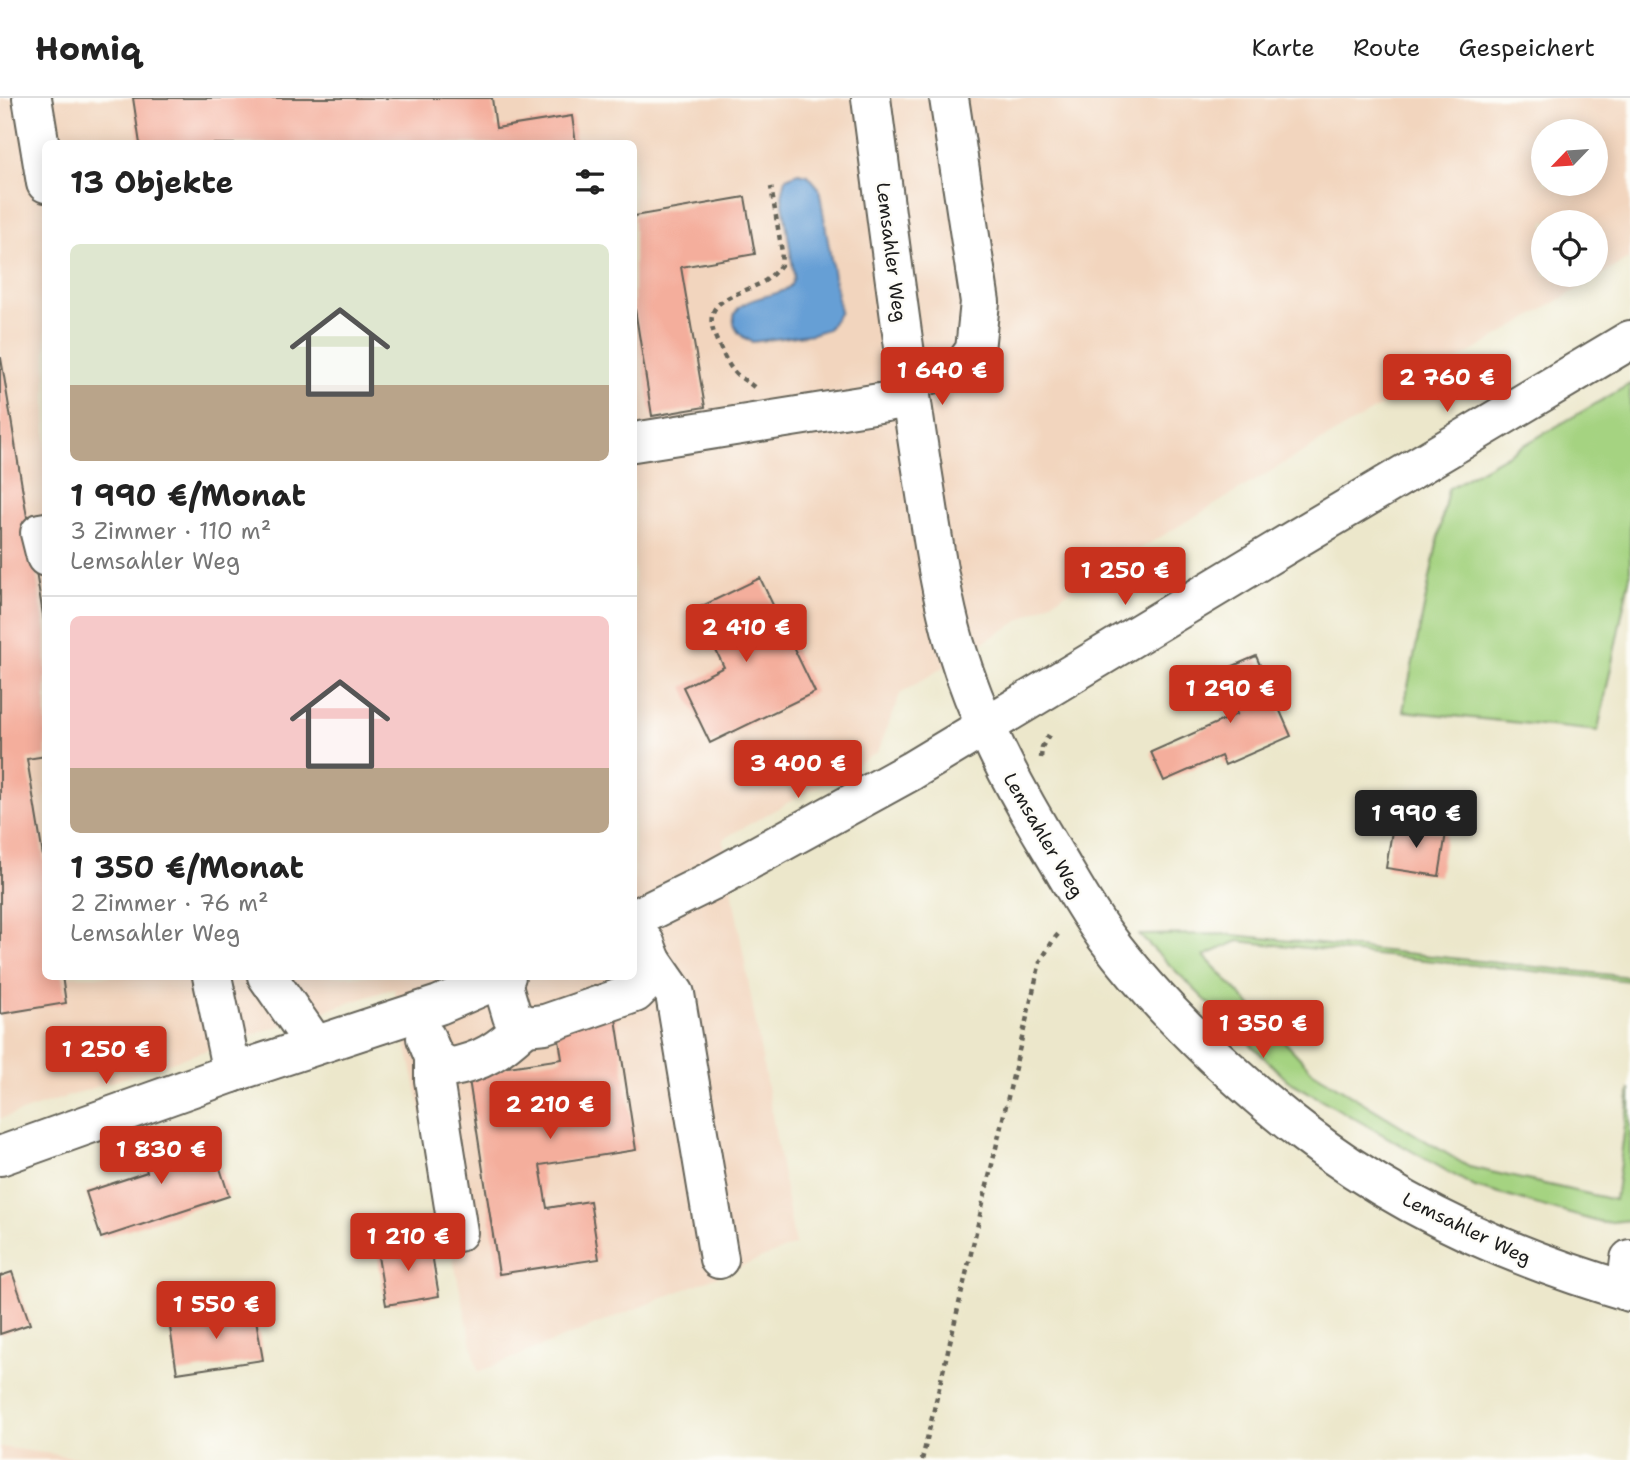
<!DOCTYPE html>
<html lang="de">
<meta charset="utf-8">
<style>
body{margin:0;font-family:"Shantell Sans",sans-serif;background:#f2f2f2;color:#222;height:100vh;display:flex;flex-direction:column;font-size:26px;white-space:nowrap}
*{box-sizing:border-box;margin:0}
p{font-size:23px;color:#767676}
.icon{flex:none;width:38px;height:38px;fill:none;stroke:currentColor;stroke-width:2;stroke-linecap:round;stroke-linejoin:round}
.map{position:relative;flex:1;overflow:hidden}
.panel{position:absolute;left:42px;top:42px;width:595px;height:840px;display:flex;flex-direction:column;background:#fff;border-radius:10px;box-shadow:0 4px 18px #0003}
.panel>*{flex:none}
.needle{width:46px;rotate:245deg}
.tools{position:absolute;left:1531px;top:21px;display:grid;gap:14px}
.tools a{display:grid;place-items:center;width:77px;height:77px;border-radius:50%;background:#fff;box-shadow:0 4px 18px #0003;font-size:35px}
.price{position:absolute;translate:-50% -60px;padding:0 16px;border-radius:7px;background:#c8321e;color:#fff;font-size:23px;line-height:46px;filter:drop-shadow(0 2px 4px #0008)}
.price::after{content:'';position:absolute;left:50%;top:42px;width:21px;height:16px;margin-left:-10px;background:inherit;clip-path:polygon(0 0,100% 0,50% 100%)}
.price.current{background:#222;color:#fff}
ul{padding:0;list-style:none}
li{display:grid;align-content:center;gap:14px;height:371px;padding:0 28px}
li+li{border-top:2px solid #e0e0e0}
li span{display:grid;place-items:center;height:217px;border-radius:10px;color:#555}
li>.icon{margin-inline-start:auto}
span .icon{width:126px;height:126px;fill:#fffc;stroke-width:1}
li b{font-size:30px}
h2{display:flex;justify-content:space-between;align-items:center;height:84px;padding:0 28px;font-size:30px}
header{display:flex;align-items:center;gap:42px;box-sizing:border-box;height:98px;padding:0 35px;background:#fff;border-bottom:2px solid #e0e0e0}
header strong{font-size:33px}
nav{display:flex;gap:38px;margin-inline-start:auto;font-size:24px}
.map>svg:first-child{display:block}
.built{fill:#f2d5be;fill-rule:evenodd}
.green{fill:#a5d381;stroke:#60784e;stroke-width:2}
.water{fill:#669fd5;stroke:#415e78;stroke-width:2}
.building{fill:#f4ae9c}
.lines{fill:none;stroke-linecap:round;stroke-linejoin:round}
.minor-casing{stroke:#656359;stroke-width:42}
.path{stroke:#656359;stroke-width:4.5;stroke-dasharray:5 5;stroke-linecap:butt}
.minor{stroke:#fff;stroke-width:38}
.labels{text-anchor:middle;stroke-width:5;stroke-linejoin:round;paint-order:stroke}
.street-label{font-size:19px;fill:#1c1c1c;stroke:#fdfcf7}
</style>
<header>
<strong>Homiq</strong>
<nav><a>Karte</a><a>Route</a><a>Gespeichert</a></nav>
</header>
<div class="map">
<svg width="1630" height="1362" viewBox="0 0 1630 1362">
<rect width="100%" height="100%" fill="#fdfcf7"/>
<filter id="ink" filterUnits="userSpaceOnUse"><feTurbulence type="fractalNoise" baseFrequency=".0143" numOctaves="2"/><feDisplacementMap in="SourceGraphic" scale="14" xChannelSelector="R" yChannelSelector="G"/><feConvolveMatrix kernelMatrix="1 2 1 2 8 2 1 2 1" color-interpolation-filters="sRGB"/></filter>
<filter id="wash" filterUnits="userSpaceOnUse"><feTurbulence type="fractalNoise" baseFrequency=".00686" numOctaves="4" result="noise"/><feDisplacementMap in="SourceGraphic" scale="28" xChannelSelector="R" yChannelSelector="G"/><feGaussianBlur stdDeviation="1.57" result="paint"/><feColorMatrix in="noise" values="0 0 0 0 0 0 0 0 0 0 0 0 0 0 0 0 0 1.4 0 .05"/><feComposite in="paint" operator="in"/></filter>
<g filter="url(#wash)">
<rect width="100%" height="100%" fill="#ece7cb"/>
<!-- built -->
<g class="built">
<path d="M0 0H1630V160L997 536 900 596 878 654 723 741 795 1147 478 1274 394 890 0 1021ZM1544 33H1596V86H1544ZM46 46H634V878H46ZM1544 124H1596V177H1544Z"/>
<polygon points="0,1349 97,1362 0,1362"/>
</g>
<!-- green -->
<g class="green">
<polygon points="1630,286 1630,477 1598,633 1403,613 1448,391"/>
<polygon points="1224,836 1630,879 1630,883 1238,843 1204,858 1313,974 1469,1069 1615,1102 1630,991 1630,1122 1602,1125 1475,1089 1287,982 1139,837"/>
</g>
<!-- water -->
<path class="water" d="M798 75 808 77 819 90 840 214 828 231 812 236 752 244C743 240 736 235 734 225 730 199 773 200 786 191 792 188 793 183 794 177L782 98 786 80Z"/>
<g id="blocks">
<!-- building -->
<g class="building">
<polygon points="133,0 492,0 496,30 572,18 576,46 140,46"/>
<polygon points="745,99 755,156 681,169 705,309 652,318 634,205 634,118"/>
<polygon points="0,260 1,260 46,535 46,658 27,661 46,776 46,878 62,878 66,905 0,916"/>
<polygon points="760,480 815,594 710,645 683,589 724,569 696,511"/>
<polygon points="1256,558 1291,638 1225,667 1221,658 1164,683 1151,654 1237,616 1219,574"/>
<polygon points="1393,727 1446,735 1439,778 1386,770"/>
<polygon points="615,914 636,1052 540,1067 547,1110 590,1103 599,1161 499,1176 468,975 562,961 556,923"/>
<polygon points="208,1033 229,1098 101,1140 86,1094 147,1074 141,1055"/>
<polygon points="430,1144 439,1198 386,1207 377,1152"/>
<polygon points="12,1174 30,1226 0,1236 0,1178"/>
<polygon points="254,1210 263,1262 177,1275 169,1223"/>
</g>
</g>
</g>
<g filter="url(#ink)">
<use href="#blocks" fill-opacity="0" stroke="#656359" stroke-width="2"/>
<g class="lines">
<defs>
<g id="minor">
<polyline points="32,0 46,85"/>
<path d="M871 0C887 122 902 244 921 365 931 425 938 487 955 546 977 620 1013 688 1053 754 1070 782 1086 812 1106 839 1138 882 1175 921 1214 958 1242 984 1271 1010 1301 1033 1398 1109 1513 1160 1630 1194"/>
<polyline points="908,281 962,270 975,252 980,204 949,0"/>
<polyline points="634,344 911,300"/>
<polyline points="46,434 40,435 46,459"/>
<polyline points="634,821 711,783 911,673 1294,442 1630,242"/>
<polyline points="652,863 675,896 719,1161"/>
<polyline points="212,878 232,975"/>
<polyline points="267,878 315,947"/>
<polyline points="501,881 512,918 525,928 545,926 635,895 650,880 652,863 645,845"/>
<path d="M426 940 434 959 448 970C483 964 499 952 525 928"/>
<polyline points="434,959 434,982 458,1134"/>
<polyline points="0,1058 232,975 439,907 506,878"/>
<polyline points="1626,1193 1630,1161"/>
</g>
</defs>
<!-- minor casing -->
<use href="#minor" class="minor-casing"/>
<!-- path -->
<g class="path">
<path d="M754 289C747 283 738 279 733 272 726 264 722 253 717 243 698 201 733 200 761 185 769 181 775 174 781 167L782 154 771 89"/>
<polyline points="1041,660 1042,649 1051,633"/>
<polyline points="922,1362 1040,864 1054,841 1060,834"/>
</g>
<!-- minor -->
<use href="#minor" class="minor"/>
</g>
</g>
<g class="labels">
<!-- street labels -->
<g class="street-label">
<text transform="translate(892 154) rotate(83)" y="7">Lemsahler Weg</text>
<text transform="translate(1044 737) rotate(60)" y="7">Lemsahler Weg</text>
<text transform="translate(1467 1130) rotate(26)" y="7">Lemsahler Weg</text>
</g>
</g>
</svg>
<div class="tools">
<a><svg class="needle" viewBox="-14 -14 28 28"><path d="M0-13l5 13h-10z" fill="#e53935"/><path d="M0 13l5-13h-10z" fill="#767676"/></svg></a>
<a><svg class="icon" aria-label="locate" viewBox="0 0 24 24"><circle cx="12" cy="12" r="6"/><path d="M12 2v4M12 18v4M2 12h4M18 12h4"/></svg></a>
</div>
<b class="price" style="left:942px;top:309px">1 640 €</b>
<b class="price" style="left:1447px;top:316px">2 760 €</b>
<b class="price" style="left:1125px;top:509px">1 250 €</b>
<b class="price" style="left:746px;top:566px">2 410 €</b>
<b class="price" style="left:1230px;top:627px">1 290 €</b>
<b class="price" style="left:798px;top:702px">3 400 €</b>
<b class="price current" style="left:1416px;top:752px">1 990 €</b>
<b class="price" style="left:1263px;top:962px">1 350 €</b>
<b class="price" style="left:106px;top:988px">1 250 €</b>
<b class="price" style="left:550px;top:1043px">2 210 €</b>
<b class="price" style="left:161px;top:1088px">1 830 €</b>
<b class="price" style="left:408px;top:1175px">1 210 €</b>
<b class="price" style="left:216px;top:1243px">1 550 €</b>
<section class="panel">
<h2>13 Objekte<svg class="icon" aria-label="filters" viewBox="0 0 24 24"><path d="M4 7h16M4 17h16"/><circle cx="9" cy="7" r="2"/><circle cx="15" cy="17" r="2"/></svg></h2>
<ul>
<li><span style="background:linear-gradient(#dfe7d0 65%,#b9a48a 0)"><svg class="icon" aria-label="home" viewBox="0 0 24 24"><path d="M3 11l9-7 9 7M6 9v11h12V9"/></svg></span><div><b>1 990 €/Monat</b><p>3 Zimmer · 110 m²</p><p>Lemsahler Weg</p></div></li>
<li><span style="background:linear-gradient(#f6c9c9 70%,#b9a48a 0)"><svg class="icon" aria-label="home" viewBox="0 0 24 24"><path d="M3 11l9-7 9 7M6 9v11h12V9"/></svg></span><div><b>1 350 €/Monat</b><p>2 Zimmer · 76 m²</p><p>Lemsahler Weg</p></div></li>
</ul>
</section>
</div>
